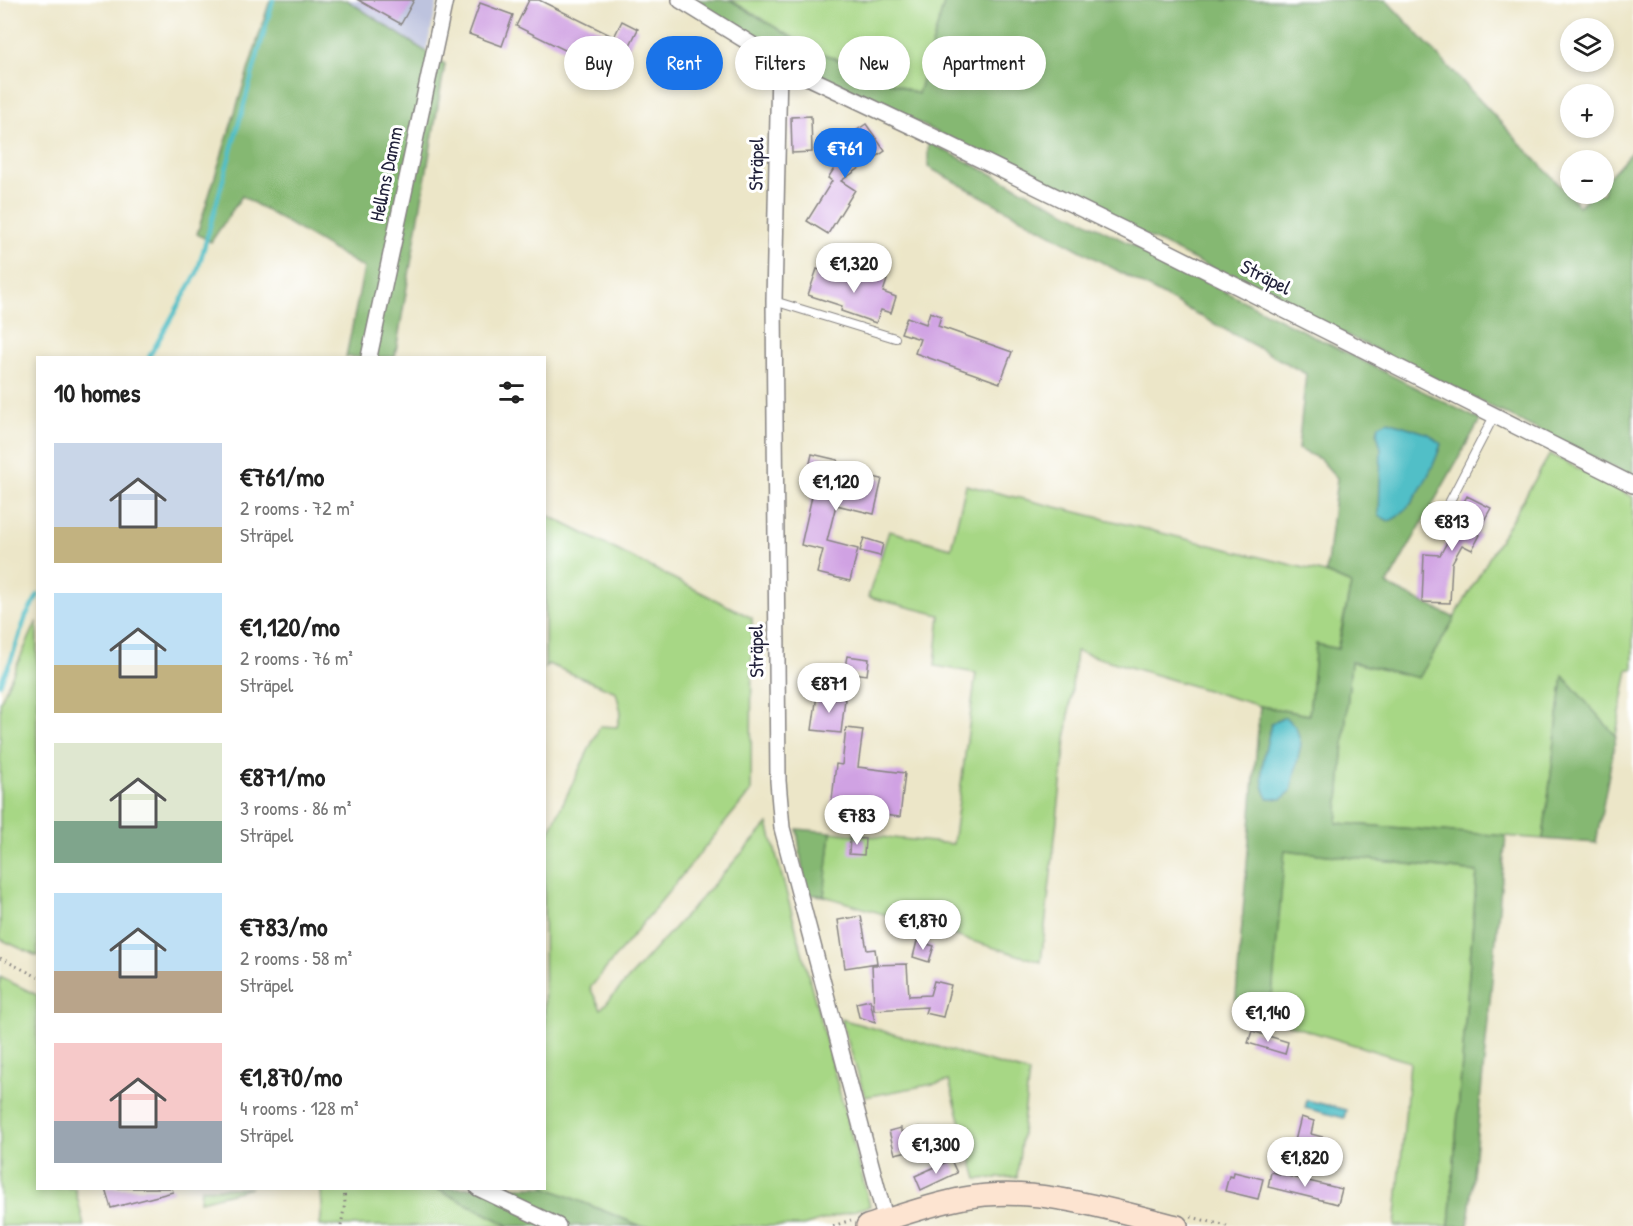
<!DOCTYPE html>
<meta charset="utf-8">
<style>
body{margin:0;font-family:"Patrick Hand",sans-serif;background:#f2f2f2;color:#222;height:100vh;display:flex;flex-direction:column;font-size:22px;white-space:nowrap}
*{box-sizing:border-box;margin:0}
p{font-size:20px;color:#767676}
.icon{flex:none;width:33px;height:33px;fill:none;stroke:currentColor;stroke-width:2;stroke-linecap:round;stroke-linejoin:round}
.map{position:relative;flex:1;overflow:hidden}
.side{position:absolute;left:36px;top:356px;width:510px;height:834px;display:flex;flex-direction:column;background:#fff;border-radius:0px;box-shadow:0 3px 9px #0003}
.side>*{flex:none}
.hud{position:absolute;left:564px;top:36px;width:570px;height:54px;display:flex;gap:12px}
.buttons{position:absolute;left:1560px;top:18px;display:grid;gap:12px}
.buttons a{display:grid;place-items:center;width:54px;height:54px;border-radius:50%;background:#fff;box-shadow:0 3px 9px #0003;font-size:30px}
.price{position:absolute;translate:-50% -51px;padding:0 14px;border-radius:21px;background:#fff;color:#222;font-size:20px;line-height:39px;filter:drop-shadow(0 2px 3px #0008)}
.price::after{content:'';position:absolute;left:50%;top:36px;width:18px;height:14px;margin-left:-9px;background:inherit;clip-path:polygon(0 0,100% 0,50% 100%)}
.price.on{background:#1a73e8;color:#fff}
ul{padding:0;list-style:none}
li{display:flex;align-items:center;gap:18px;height:150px;padding:0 18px}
li span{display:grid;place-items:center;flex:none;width:168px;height:120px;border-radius:0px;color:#555}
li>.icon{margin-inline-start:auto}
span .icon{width:72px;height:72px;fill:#fffc;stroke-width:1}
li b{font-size:26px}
h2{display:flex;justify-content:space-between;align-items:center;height:72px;padding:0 18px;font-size:26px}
.chip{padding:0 21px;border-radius:27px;background:#fff;box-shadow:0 3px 9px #0003;font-size:21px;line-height:54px}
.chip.on{background:#1a73e8;color:#fff}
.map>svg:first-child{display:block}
.industrial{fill:#bdc3de}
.green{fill:#a7d785;stroke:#647c60;stroke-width:1.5}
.forest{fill:#85b872;stroke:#546d56;stroke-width:1.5;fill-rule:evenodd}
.water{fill:#51bfc7;stroke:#3a7081;stroke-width:1.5}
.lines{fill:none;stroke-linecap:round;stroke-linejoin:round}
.stream{stroke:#51bfc7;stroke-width:4.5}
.building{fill:#d0a2e3}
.lane-casing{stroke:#878482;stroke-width:10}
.street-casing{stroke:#878482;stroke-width:18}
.secondary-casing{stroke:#878482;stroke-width:24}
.path{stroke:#878482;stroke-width:3;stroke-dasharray:1.5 4.5;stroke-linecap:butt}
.lane{stroke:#fff;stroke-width:8}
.street{stroke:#fff;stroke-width:15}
.secondary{stroke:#fde4d1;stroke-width:21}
.labels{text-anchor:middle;stroke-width:6;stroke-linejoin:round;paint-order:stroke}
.street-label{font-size:20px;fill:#22223b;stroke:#fff}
</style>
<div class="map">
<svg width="1633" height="1226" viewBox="0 0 1633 1226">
<rect width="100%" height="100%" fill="#fff"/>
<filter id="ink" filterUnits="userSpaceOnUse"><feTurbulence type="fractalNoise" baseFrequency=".0167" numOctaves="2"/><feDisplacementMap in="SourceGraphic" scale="12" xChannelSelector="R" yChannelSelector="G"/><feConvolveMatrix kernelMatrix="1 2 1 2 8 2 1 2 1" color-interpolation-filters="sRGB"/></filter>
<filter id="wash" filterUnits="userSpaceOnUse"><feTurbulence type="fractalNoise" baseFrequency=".008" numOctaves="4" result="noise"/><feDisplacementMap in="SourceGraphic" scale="24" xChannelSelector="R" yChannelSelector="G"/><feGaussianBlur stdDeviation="1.35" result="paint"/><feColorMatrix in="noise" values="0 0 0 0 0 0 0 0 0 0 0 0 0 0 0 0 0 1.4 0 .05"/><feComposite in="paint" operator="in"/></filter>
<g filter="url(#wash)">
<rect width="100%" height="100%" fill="#ece6c8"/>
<!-- industrial -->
<polygon class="industrial" points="347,0 438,0 426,51"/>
<!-- green -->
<g class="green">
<polygon points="730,0 945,0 918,94 808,47"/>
<polygon points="1550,454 1633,497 1633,669 1628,669 1616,736 1563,677 1543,839 1337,823 1351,662 1419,678"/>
<polygon points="966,485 1325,573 1351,584 1337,649 1316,644 1309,715 1260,706 1076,651 1041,962 824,896 831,832 953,844 976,673 935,666 940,615 868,597 889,531 951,548"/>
<polygon points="545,514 752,618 751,791 590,988 601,1009 768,824 870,1206 803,1226 641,1226 545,1187 544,843 600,726 617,727 621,712 616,692 548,664 545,668"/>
<polygon points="37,621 38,956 37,956 0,939 0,702"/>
<polygon points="1284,850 1477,872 1449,1226 1395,1226 1410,1062 1270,1019"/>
<polygon points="0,977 37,995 38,1188 75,1188 84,1226 0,1226"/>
<polygon points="841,1019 1029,1073 1017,1177 977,1179 949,1081 865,1097"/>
<polygon points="201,1188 251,1188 200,1201"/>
<polygon points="321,1188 435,1188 510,1226 320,1226 322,1208"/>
</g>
<!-- forest -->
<g class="forest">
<polygon points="270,0 347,0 445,64 395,357 346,357 364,268 242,196 211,242 197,234"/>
<polygon points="691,0 730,0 808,47 918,94 945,0 1386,0 1579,206 1592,194 1604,194 1604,182 1633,150 1633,477 785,57"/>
<path d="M928 142 1480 420 1387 585 1455 618 1419 678 1351 662 1337 823 1506 836 1468 1226H1449L1477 872 1285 850 1270 1019 1235 1008 1260 706 1309 715 1316 644 1338 649 1351 584 1326 573 1337 478 1320 459 1298 449 1306 374 928 167ZM1381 448 1422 483 1411 504 1381 481Z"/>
<polygon points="1563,676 1616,736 1596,843 1543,839"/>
<polygon points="797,829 831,832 824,896 806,894"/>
<polygon points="545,1187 641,1226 510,1226 435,1188"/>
</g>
<!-- water -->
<g class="water">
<path d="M1388 421 1429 434 1441 444C1434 467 1412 513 1389 521L1379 516 1381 448 1377 433 1379 425Z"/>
<path d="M1285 717 1296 727 1301 744 1291 791 1282 799 1268 798C1255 777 1267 746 1271 724Z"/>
<polygon points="1307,1100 1346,1110 1344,1118 1305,1108"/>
</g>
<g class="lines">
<!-- stream -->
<g class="stream">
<polyline points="149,357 197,273 273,0"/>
<polyline points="0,684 11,660 26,616 38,595"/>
</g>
</g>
<g id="blocks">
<!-- building -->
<g class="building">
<polygon points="358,0 414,0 401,24"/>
<polygon points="529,0 539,0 614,37 622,21 638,29 628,49 618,44 609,64 582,51 579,57 516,26"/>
<polygon points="480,3 513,15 502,46 469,34"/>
<polygon points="811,116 812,152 792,153 791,117"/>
<polygon points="866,124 885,151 841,181 855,190 828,234 807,221 832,181 828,178 856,134 854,132"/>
<polygon points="817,269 852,281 854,275 865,279 867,273 887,280 883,292 896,297 891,313 881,310 876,323 841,311 842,306 808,295"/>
<polygon points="930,312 941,316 938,326 1012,352 1000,383 915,353 920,339 901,333 907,317 926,324"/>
<polygon points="812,454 838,460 836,469 882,479 874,514 836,505 827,541 858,549 850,581 817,573 823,550 801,545 815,483 806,481"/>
<polygon points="1467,496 1491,508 1477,533 1480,535 1472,550 1462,545 1452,563 1450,603 1422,602 1424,554 1440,555 1456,526 1452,524"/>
<polygon points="864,538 883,544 880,556 860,551"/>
<polygon points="847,656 869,659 867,675 844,672"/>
<polygon points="817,695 845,699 841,733 812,730"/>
<polygon points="846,728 863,730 858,767 905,773 900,817 831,809 836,764 842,765"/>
<polygon points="850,838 865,839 864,855 849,854"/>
<polygon points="861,916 867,950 875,949 877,963 845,968 838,920"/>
<polygon points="917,941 934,946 929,962 913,957"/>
<polygon points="907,964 909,996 930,995 934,981 951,985 943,1017 925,1013 927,1007 874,1010 872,965"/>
<polygon points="870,1000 875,1022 859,1017 856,1003"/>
<polygon points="1252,1031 1288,1042 1285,1054 1248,1043"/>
<polygon points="1301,1117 1314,1121 1311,1134 1334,1140 1328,1162 1292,1153"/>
<polygon points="920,1127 925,1151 913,1154 911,1150 895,1154 889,1131 901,1128 901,1132"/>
<polygon points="951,1160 957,1173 921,1190 915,1176"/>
<polygon points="1234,1172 1263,1179 1258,1199 1225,1191 1229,1176 1233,1177"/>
<polygon points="1271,1172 1342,1189 1338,1204 1268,1187"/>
<polygon points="105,1188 172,1188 173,1192 111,1208"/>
</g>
</g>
</g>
<g filter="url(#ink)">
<use href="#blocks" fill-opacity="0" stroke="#878482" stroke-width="1.5"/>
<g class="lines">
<defs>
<g id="lane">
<polyline points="774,301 895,338"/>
<polyline points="1437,526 1494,416"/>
</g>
<g id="street">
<polyline points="680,0 769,55 779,68 812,79 928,134 1139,237 1633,485"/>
<polyline points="779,68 774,301 778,781 782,828 883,1210 883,1221"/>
<polyline points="369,357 445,0"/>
<polyline points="478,1188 558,1226"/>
</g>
<path id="secondary" d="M867 1226C898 1216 932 1204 964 1198 1036 1185 1107 1209 1177 1226"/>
</defs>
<!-- lane casing -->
<use href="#lane" class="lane-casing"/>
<!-- street casing -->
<use href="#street" class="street-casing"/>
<!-- secondary casing -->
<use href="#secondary" class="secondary-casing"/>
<!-- path -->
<g class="path">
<polyline points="0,958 38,977"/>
<polyline points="1191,1217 1227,1226"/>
<polyline points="341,1226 345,1203 344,1188"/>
<polyline points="833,1226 851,1220"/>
</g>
<!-- lane -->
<use href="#lane" class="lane"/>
<!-- street -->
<use href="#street" class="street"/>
<!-- secondary -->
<use href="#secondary" class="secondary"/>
</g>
</g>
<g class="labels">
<!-- street labels -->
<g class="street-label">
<text transform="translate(756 164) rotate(-89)" y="7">Sträpel</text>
<text transform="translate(386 174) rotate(-78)" y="7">Hellms Damm</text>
<text transform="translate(1266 277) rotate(27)" y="7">Sträpel</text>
<text transform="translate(756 651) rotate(-91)" y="7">Sträpel</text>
</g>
</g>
</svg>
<div class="buttons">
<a><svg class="icon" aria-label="layers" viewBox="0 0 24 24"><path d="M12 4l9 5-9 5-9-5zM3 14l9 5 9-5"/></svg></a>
<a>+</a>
<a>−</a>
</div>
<b class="price on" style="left:845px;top:179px">€761</b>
<b class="price" style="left:854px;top:294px">€1,320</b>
<b class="price" style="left:836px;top:512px">€1,120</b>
<b class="price" style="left:1452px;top:552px">€813</b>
<b class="price" style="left:829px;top:714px">€871</b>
<b class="price" style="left:857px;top:846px">€783</b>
<b class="price" style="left:923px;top:951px">€1,870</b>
<b class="price" style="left:1268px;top:1043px">€1,140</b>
<b class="price" style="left:936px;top:1175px">€1,300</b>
<b class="price" style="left:1305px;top:1188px">€1,820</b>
<div class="hud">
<a class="chip">Buy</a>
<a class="chip on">Rent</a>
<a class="chip">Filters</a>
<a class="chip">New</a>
<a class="chip">Apartment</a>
</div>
<section class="side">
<h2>10 homes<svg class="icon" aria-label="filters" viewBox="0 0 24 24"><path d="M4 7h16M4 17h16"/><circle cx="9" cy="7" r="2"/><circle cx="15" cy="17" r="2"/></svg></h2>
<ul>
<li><span style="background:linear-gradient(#c9d6e8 70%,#c2b280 0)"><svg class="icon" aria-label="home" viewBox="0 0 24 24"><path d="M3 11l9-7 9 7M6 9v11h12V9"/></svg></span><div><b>€761/mo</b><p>2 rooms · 72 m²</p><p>Sträpel</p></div></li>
<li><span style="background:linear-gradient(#bfe0f5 60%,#c2b280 0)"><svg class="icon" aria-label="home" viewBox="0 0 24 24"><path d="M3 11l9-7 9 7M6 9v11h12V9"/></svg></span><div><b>€1,120/mo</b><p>2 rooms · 76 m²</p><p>Sträpel</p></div></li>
<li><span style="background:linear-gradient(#dfe7d0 65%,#7fa58c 0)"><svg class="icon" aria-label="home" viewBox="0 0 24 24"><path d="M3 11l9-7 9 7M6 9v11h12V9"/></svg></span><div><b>€871/mo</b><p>3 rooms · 86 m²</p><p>Sträpel</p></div></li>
<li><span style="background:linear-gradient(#bfe0f5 65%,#b9a48a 0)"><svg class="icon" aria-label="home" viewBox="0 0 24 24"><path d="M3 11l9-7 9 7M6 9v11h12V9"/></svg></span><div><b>€783/mo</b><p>2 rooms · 58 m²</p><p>Sträpel</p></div></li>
<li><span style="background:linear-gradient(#f6c9c9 65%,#9aa5b1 0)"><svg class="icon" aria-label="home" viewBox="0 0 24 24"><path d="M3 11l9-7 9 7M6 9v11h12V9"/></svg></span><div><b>€1,870/mo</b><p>4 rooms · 128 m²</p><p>Sträpel</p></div></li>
</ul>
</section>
</div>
